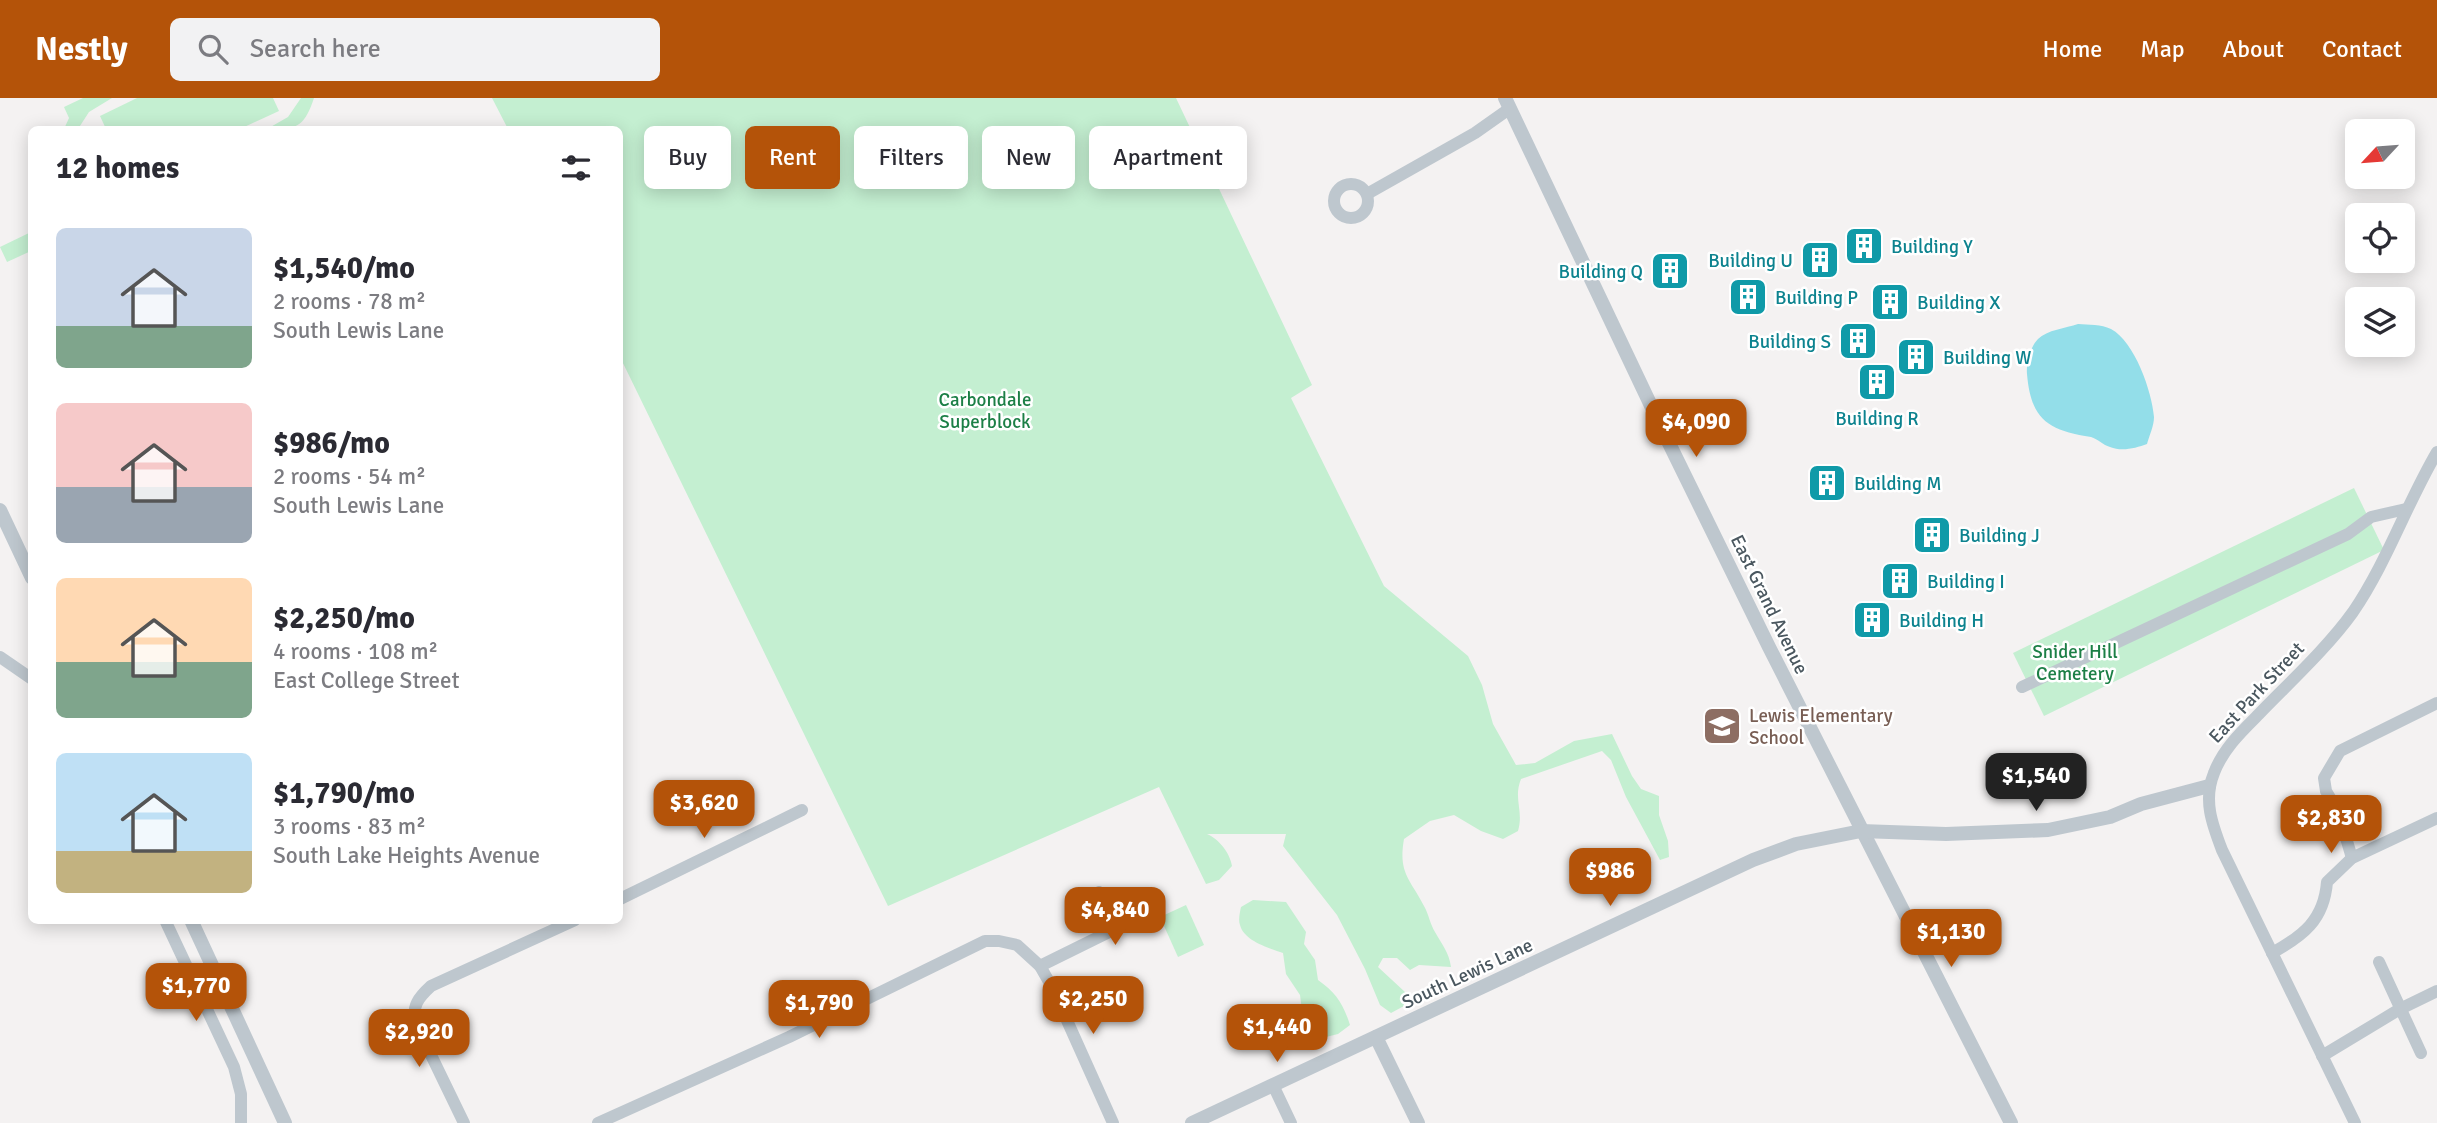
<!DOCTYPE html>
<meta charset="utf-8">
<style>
body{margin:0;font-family:Signika,sans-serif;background:#f2f2f3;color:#2b2b33;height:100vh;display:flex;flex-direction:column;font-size:26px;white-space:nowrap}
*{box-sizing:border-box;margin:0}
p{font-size:23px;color:#7c7c81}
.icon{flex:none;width:38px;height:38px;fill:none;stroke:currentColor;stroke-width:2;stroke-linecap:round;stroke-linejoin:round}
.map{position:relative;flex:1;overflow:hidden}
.side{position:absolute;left:28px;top:28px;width:595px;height:798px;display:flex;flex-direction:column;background:#fff;border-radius:10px;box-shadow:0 4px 18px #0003}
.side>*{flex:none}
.guide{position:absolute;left:644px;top:28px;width:665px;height:63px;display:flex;gap:14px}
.needle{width:46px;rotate:244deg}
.buttons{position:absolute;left:2345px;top:21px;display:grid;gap:14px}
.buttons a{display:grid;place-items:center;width:70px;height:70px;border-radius:10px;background:#fff;box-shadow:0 4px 18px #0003;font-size:35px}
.price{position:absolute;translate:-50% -60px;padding:0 16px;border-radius:14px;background:#b45309;color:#fff;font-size:23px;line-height:46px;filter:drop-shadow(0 2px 4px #0008)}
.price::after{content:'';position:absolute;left:50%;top:42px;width:21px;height:16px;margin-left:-10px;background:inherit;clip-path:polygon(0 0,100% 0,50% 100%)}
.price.active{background:#222;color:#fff}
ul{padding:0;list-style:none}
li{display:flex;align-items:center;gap:21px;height:175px;padding:0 28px}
li span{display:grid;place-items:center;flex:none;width:196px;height:140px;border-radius:10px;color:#555}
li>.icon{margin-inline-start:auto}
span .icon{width:84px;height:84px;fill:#fffc;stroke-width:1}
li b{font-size:30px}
h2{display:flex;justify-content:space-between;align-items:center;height:84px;padding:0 28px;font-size:30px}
.chip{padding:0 24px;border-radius:10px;background:#fff;box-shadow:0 4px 18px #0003;font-size:24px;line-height:63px}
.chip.active{background:#b45309;color:#fff}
header{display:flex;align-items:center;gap:42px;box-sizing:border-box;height:98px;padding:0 35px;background:#b45309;color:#fff}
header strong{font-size:33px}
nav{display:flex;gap:38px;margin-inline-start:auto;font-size:24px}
.search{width:490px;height:63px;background:#f2f2f3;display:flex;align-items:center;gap:18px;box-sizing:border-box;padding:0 24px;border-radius:10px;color:#7c7c81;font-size:26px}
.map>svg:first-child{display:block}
.green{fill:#c4efd1}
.water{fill:#93dee9}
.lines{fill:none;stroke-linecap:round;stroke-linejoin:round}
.minor{stroke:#bec7ce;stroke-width:12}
.tertiary{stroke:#bec7ce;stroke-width:14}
.labels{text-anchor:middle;stroke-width:5;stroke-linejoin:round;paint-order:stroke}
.culture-label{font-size:19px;fill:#0d838f;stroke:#fff;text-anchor:start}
.park-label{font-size:19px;fill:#1c7f46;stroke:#fff}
.street-label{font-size:19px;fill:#4a575f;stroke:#fff}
.education-label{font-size:19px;fill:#785e54;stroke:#fff;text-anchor:start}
</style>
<header>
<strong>Nestly</strong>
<div class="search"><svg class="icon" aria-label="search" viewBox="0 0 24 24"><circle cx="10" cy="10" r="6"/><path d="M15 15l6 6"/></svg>Search here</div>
<nav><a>Home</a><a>Map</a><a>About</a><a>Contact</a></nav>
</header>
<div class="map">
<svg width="2437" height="1025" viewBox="0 0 2437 1025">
<rect width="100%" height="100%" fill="#f4f2f2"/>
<!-- green -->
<g class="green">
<polygon points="83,0 112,0 89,14 78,31 64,31 69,20 64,9"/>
<polygon points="137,0 273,0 279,13 240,31 106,31 100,18"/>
<path d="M301 0H314C304 30 296 32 267 31L288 19Z"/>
<path d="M492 0H1176L1312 287 1291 300 1384 488 1468 558 1482 587 1493 626 1516 667 1535 665 1574 643 1612 636 1632 678 1641 691 1659 698V717L1668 743 1669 759 1660 762 1626 699 1611 662 1602 653 1521 681C1513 701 1524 713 1518 733L1503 741 1481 733 1454 717 1430 723 1404 741C1398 775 1410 781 1424 808 1429 817 1430 826 1435 834 1442 847 1449 854 1451 869L1419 867 1410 872 1397 860H1383L1378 869 1405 894 1404 908 1391 915 1380 907 1365 871 1337 817 1283 748 1286 736H1207C1219 741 1230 755 1232 768L1219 782 1206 786 1159 689 888 808 620 259V32L508 31Z"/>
<polygon points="31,134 31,153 7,164 0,149"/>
<polygon points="2354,390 2384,452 2044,618 2013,555"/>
<path d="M1253 802 1286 804 1306 834 1304 846 1315 862 1318 882C1336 895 1343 905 1350 927L1338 936 1322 940 1310 934 1303 920 1300 897 1286 876 1283 855C1269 850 1244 843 1240 827 1238 822 1240 814 1241 809Z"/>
<polygon points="1186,807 1204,847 1178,859 1160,819"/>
</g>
<!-- water -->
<path class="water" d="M2078 226C2089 227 2101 226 2111 231 2135 244 2152 294 2154 319 2154 328 2149 338 2147 346 2136 350 2122 354 2110 349 2103 347 2098 341 2091 339 2048 332 2031 322 2027 276 2026 266 2030 249 2038 241 2047 232 2066 230 2078 226Z"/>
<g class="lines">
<!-- minor -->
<g class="minor">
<circle cx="1351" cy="103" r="17"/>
<polyline points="1367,96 1475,35 1509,11"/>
<polyline points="0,559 32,581"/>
<polyline points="2022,589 2348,436 2371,419 2406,411"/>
<polyline points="2352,760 2338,713 2326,693 2324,680 2340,653 2437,605"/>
<polyline points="620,801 802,712"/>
<polyline points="165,822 234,969 241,996 241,1025"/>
<path d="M2272 855C2303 838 2324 822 2327 784L2352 760 2437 720"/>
<polyline points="2379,864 2421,955"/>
<polyline points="1040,868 1117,830 1099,794"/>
<polyline points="2322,958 2400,911 2437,893"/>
<polyline points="1273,987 1291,1025"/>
<path d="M464 1025 416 926C411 908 419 899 431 888L575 822"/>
<polyline points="598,1025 789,939 985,843 999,843 1017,847 1040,868 1052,889 1113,1025"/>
<path d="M2355 1025 2222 752C2212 726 2203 702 2214 675 2223 651 2241 634 2259 616 2289 585 2328 549 2353 514 2387 464 2406 407 2437 354"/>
</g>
<!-- tertiary -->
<g class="tertiary">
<polyline points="1505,0 1664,335 1769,549 2011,1025"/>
<polyline points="0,412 32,480"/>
<polyline points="191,822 285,1025"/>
<polyline points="1376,939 1418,1025"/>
<polyline points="1192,1025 1753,762 1796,746 1861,733 1946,736 2048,732 2110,719 2141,706 2209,688"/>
</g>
</g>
<!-- icons -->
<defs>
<symbol id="building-square" viewBox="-11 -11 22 22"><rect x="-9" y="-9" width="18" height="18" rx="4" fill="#0f9aa8" stroke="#fff"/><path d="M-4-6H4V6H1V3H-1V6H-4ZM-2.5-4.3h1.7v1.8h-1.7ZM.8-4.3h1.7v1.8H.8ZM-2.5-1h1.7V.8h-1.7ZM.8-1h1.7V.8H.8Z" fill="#fff"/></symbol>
<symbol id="school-square" viewBox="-11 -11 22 22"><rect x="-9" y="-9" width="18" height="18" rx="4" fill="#8d6e63" stroke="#fff"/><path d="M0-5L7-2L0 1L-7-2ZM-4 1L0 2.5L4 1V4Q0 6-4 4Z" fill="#fff"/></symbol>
</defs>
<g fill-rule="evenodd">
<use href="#building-square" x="1842" y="126" width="44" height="44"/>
<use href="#building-square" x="1798" y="140" width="44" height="44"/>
<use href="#building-square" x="1648" y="151" width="44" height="44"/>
<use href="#building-square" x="1726" y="177" width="44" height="44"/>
<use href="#building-square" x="1868" y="182" width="44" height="44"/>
<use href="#building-square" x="1836" y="221" width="44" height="44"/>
<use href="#building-square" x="1894" y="237" width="44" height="44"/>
<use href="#building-square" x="1855" y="262" width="44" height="44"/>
<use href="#building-square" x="1805" y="363" width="44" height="44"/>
<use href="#building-square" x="1910" y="415" width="44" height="44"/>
<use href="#building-square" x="1878" y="461" width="44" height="44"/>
<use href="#building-square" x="1850" y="500" width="44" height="44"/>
<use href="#school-square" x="1700" y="606" width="44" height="44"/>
</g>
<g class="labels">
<!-- culture labels -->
<g class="culture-label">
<text x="1891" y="155">Building Y</text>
<text x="1793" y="169" text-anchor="end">Building U</text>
<text x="1643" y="180" text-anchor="end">Building Q</text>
<text x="1775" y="206">Building P</text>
<text x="1917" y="211">Building X</text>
<text x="1831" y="250" text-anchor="end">Building S</text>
<text x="1943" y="266">Building W</text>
<text x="1877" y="327" text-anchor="middle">Building R</text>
<text x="1854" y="392">Building M</text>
<text x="1959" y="444">Building J</text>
<text x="1927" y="490">Building I</text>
<text x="1899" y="529">Building H</text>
</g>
<!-- park labels -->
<g class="park-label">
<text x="985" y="308">Carbondale<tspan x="985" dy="22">Superblock</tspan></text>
<text x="2075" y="560">Snider Hill<tspan x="2075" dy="22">Cemetery</tspan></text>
</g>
<!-- street labels -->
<g class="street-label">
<text transform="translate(1770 506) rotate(64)" y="7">East Grand Avenue</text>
<text transform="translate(2256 594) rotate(-47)" y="7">East Park Street</text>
<text transform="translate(1467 875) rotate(-25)" y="7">South Lewis Lane</text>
</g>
<!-- education labels -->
<g class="education-label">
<text x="1749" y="624">Lewis Elementary<tspan x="1749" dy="22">School</tspan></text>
</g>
</g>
</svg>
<div class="buttons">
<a><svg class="needle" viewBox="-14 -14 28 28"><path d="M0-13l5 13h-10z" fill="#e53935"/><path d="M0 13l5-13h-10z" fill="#7c7c81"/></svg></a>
<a><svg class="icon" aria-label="locate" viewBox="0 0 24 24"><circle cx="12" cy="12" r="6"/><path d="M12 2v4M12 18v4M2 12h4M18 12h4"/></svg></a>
<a><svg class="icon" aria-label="layers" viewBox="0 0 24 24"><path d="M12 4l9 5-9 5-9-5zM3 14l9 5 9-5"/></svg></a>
</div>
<b class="price" style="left:1696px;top:361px">$4,090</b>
<b class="price active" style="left:2036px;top:715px">$1,540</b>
<b class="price" style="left:704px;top:742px">$3,620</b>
<b class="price" style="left:2331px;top:757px">$2,830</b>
<b class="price" style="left:1610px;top:810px">$986</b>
<b class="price" style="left:1115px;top:849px">$4,840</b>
<b class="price" style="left:1951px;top:871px">$1,130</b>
<b class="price" style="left:196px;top:925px">$1,770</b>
<b class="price" style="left:1093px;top:938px">$2,250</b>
<b class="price" style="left:819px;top:942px">$1,790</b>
<b class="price" style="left:1277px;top:966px">$1,440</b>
<b class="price" style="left:419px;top:971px">$2,920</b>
<div class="guide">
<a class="chip">Buy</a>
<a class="chip active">Rent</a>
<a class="chip">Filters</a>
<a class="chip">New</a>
<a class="chip">Apartment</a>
</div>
<section class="side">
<h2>12 homes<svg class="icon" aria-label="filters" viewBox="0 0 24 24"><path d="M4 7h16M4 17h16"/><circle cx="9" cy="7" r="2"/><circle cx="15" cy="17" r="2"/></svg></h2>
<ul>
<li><span style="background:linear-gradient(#c9d6e8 70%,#7fa58c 0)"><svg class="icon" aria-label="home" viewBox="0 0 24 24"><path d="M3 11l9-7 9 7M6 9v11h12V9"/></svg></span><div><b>$1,540/mo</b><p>2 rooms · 78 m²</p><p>South Lewis Lane</p></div></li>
<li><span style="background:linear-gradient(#f6c9c9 60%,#9aa5b1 0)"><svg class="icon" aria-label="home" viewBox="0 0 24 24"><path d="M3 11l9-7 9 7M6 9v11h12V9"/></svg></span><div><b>$986/mo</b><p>2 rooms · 54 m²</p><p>South Lewis Lane</p></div></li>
<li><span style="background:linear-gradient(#ffd9b3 60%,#7fa58c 0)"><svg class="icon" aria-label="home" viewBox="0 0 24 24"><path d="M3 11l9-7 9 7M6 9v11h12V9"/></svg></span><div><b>$2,250/mo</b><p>4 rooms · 108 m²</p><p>East College Street</p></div></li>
<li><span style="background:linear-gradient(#bfe0f5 70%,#c2b280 0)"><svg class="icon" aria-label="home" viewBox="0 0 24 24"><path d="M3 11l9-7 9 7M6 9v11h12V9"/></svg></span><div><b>$1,790/mo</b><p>3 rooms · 83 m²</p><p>South Lake Heights Avenue</p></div></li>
</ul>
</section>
</div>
